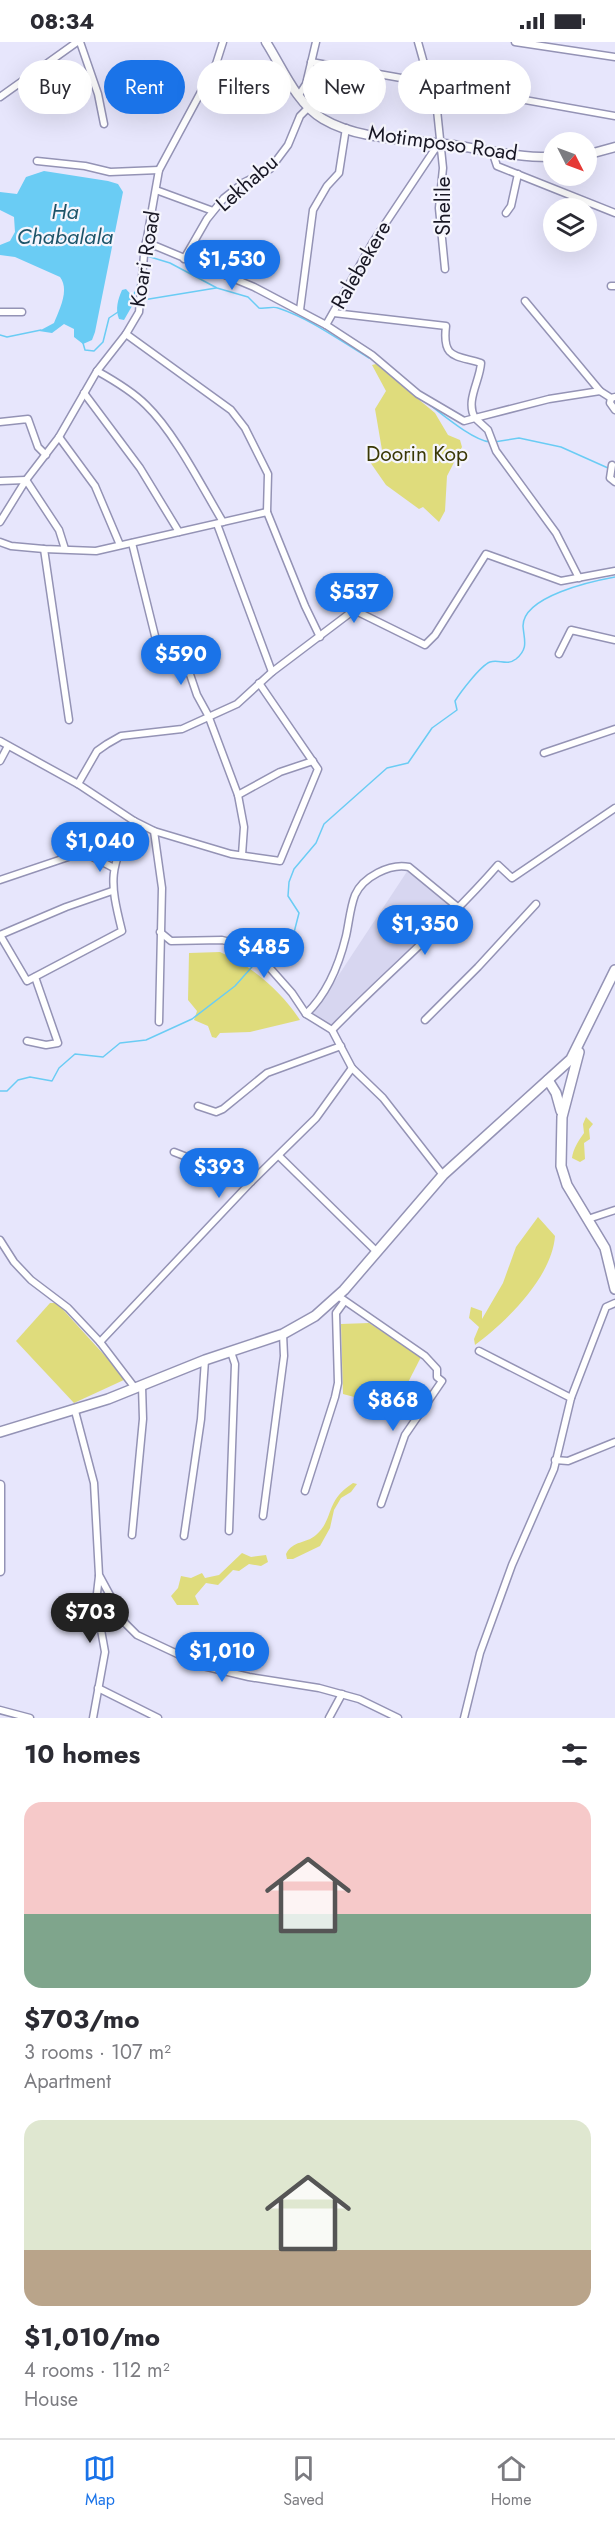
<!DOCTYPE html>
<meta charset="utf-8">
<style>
body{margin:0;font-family:Jost,sans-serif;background:#f2f2f3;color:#2b2b33;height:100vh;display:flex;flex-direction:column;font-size:22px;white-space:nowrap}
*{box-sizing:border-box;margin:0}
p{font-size:20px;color:#7c7c81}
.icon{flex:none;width:33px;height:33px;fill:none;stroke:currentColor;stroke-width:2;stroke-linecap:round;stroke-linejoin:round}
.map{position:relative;height:1676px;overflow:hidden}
.details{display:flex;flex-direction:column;background:#fff;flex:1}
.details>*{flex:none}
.hud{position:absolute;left:18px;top:18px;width:579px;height:54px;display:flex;gap:12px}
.needle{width:39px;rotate:132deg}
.controls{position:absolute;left:543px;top:90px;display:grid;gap:12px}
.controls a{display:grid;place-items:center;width:54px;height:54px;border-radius:50%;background:#fff;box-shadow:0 6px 24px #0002;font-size:30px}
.price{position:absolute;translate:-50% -51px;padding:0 14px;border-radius:21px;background:#1a73e8;color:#fff;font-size:20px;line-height:39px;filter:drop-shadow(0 2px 3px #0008)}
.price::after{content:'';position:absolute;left:50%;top:36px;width:18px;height:14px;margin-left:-9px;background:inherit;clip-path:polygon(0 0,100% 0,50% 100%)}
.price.current{background:#222;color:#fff}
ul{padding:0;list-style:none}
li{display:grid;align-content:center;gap:12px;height:318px;padding:0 24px}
li span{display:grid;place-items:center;height:186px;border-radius:18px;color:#555}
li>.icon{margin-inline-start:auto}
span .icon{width:108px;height:108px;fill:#fffc;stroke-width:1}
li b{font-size:26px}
h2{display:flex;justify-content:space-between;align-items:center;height:72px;padding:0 24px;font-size:26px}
.pill{padding:0 21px;border-radius:27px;background:#fff;box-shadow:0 6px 24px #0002;font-size:21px;line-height:54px}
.pill.current{background:#1a73e8;color:#fff}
.status{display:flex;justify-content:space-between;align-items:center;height:42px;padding:0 30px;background:#fff;direction:ltr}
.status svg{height:16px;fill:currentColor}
.tab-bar{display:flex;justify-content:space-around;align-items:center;height:84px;border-top:2px solid #e1e1e2;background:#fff;font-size:16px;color:#7c7c81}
.tab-bar a{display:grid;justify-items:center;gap:3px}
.tab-bar .current{color:#1a73e8}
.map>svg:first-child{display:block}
.built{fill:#d7d6f0}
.green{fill:#dfdc7c}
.water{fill:#6accf4}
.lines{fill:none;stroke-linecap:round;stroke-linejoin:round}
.stream{stroke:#6accf4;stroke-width:1.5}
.minor-casing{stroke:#9493b5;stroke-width:9}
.tertiary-casing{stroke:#9493b5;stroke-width:11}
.secondary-casing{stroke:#9493b5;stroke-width:12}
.minor{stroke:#fff;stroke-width:6}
.tertiary{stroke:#fff;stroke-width:8}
.secondary{stroke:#fff;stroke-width:9}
.labels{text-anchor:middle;stroke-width:4.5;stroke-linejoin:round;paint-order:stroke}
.street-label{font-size:21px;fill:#181724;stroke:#f5f5fd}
.park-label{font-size:21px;fill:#3a3806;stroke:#f5f5fd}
.water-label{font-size:22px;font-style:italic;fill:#1d5469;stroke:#f5f5fd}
</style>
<div class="status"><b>08:34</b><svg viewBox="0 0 49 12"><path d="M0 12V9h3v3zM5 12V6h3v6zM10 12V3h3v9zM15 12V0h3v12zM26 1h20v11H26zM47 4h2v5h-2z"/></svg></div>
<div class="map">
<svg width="615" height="1676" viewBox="0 0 615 1676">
<rect width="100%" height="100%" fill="#e7e6fc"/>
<!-- built -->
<polygon class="built" points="408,828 456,868 332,984 313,972"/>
<!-- green -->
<g class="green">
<polygon points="376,322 435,371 448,393 460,398 462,405 447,434 445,469 439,480 423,465 419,467 386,443 370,420 382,408 375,367 386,349 372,323"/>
<path d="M220 910C252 924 281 949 300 978L250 990 220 991 216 996 212 995 208 984 194 978 197 969 188 958 189 911Z"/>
<path d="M586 1075 593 1082 589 1087 590 1097 584 1101 585 1117 580 1120 572 1116C573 1107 579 1098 584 1091L583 1082Z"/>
<path d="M538 1175 555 1194C552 1235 507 1279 475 1303L474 1297 479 1285 469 1276 471 1265 482 1269V1277L503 1241 516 1205Z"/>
<polygon points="50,1261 57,1261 126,1337 74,1361 16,1299"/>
<polygon points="369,1281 421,1315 395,1366 343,1352 341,1282"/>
<path d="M353 1441 357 1442 351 1450 341 1456 334 1468 330 1486 320 1504 293 1517H287L286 1512C293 1498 306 1502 316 1493 335 1476 324 1460 353 1441Z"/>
<polygon points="242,1511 251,1515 266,1513 268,1520 261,1524 249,1522 239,1529 233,1528 218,1543 206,1541 195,1554 199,1563 177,1563 171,1554 178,1546 181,1534 191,1536 202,1531 205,1536 219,1533"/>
</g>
<!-- water -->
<g class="water">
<path d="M44 129 108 139 118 142 123 150 95 290 92 298 83 302 74 295V287L64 282 52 291 39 289 54 281C59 268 70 248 60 235L15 215 0 213V203L10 199 15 190 14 175 0 168V150L17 152 26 135Z"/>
<path d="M126 247 133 255 130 259 132 264 124 278 119 277C115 267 118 257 122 248Z"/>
</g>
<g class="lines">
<!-- stream -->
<g class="stream">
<path d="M147 214 170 221 217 246 248 255 259 266C266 267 273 264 278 266 311 277 339 298 369 316"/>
<polyline points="132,255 137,247 142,212"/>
<polyline points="143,258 216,246"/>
<polyline points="0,293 7,295 41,288"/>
<polyline points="83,301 85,308 94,309 103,300 109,276 118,270"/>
<path d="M426 360C441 371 472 398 490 400"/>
<polyline points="494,400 519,396 561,405 608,426"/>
<path d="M266 916 289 910 299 871 288 854 289 840 294 827 316 801 324 782 387 726 408 721 432 686 457 668 455 659C460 651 480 624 490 620 499 617 507 624 516 617 529 606 524 598 523 584 523 554 593 539 615 535"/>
<polyline points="0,1049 7,1049 18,1038 30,1035 52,1039 59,1026 75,1012 103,1015 120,1001 146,998 192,977 235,944 258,918"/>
</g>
<defs>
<g id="minor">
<polyline points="80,0 98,52 104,82"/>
<polyline points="418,0 437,68 443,126 439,166 445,227"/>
<polyline points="515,0 615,15"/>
<polyline points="311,20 615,74"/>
<polyline points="299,53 306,42 316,0"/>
<polyline points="0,55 77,0"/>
<polyline points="439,101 373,200 326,283 372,313 418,352 464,379 475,376 488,388 496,409 556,491 579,536"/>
<polyline points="492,109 497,124 615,171"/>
<polyline points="37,119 85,124 110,130 159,128"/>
<polyline points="156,148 213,169"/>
<polyline points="506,171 511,164 518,132"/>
<polyline points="146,200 254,245 326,283"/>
<polyline points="184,217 207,177 224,156 243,141 270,127 288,103 300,74 309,65"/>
<polyline points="611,244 615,244"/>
<polyline points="525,259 600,349"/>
<polyline points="300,268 313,168 327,144 339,131 346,86"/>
<polyline points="0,270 22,270"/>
<path d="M334 271 446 284C442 317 455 313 481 321 480 339 465 359 475 376L549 357 600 349 611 356 615 355"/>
<polyline points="126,292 231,368 245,386 268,432 267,470 305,564 320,595"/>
<path d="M97 329C115 339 132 349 146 363 175 391 202 445 223 480"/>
<polyline points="84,351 140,426 179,490"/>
<polyline points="611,356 610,361 615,368"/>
<polyline points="0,380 28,377 38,405 46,413"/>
<polyline points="59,395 95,444 120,503"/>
<polyline points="612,423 610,436 615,440"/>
<polyline points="0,439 26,438 59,488 65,507"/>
<polyline points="0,480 26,438 59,395 97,329 126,292 139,270 144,213 159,128 216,22 223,0"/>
<polyline points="217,482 272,630"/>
<polyline points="0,500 11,504 44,507 96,509 267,470"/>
<polyline points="132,501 159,610 180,603 197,653 208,673 238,753 244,785 242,813"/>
<polyline points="44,507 69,678"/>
<polyline points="559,612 571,588 615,598"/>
<polyline points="0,699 78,742 134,779 154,789 231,812 280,819 318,727 259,641"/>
<polyline points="544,711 615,687"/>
<polyline points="0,719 8,704"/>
<polyline points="78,742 97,709 107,702 121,694 182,687 237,662 272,630 354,568 425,603 435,593 486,512 561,539 615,529"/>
<polyline points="238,753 280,730 313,719"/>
<polyline points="154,789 162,846 159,980"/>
<polyline points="0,838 83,810 112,825"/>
<polyline points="160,890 171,899 222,898 242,903 261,916 292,951 306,972 332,988 352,1026 383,1056 443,1133"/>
<path d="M0 893 27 939 122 889C109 837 109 827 134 779"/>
<polyline points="0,893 66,865 112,849"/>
<path d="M306 972C327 952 339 923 346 894 349 881 350 866 355 853 363 835 390 821 409 825L460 867"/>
<polyline points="425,978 478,925 536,862"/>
<path d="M332 988C387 931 446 883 498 823L512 836 615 766"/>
<polyline points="27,999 46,1003 58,1001 35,935"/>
<polyline points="198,1064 216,1070 223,1067 267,1031 341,1004"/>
<polyline points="174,1110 251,1140"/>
<polyline points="279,1114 377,1210"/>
<polyline points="588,1177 615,1168"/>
<polyline points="0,1198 14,1220 31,1238 68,1266 100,1300 135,1346"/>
<polyline points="338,1254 425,1314 437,1327 437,1335 442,1339 405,1393 381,1462"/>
<polyline points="100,1300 251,1140 316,1076 352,1026"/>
<polyline points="479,1309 571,1356"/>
<polyline points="75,1369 94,1441 99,1533 125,1581 137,1593 203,1624 249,1635 319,1646 359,1657 398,1676"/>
<polyline points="555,1418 568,1419 615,1400"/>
<polyline points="305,1449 335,1355 338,1341 336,1271 344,1260"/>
<polyline points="263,1474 284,1314 283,1292"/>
<polyline points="229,1489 235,1322 231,1310"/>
<polyline points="132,1493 143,1377 142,1344"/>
<polyline points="184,1494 201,1377 205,1318"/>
<polyline points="98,1646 158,1676"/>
<polyline points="0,1668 30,1676"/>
<polyline points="93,1676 105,1610 96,1560 99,1534"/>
<polyline points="329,1676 342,1652"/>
<polyline points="464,1676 480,1611 512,1523 554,1427 571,1356 606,1265 615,1261"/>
</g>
<g id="tertiary">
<path d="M266 0C282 25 296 61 323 77 360 99 412 97 453 103 486 108 521 116 554 115"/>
<polyline points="586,113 615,105"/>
<polyline points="0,1443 0,1529"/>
</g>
<g id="secondary">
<polyline points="579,1010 562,1075 561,1124 567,1143 605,1206 615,1247"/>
<polyline points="548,1038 556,1051 561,1069"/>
<polyline points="0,1390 108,1357 205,1318 283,1292 315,1274 344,1248 443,1133 571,1017 615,928"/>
</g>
</defs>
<!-- minor casing -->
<use href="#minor" class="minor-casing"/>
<!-- tertiary casing -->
<use href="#tertiary" class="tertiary-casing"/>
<!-- secondary casing -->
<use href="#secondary" class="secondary-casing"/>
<!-- minor -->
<use href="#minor" class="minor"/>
<!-- tertiary -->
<use href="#tertiary" class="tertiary"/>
<!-- secondary -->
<use href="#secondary" class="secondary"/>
</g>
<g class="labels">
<!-- street labels -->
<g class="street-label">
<text transform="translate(443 101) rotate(8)" y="7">Motimposo Road</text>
<text transform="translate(247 141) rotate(-41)" y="7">Lekhabu</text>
<text transform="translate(443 164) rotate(-90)" y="7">Shelile</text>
<text transform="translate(145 217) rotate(-81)" y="7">Koari Road</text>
<text transform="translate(361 223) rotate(-60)" y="7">Ralebekere</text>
</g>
<!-- park labels -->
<g class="park-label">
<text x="417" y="419">Doorin Kop</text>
</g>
<!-- water labels -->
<g class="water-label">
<text x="65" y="177">Ha<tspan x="65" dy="25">Chabalala</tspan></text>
</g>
</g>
</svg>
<div class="controls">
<a><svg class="needle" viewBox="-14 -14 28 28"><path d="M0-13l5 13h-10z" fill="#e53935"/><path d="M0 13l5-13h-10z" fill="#7c7c81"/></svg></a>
<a><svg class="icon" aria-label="layers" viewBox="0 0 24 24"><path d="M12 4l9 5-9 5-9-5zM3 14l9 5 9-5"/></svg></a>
</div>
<b class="price" style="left:232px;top:249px">$1,530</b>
<b class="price" style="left:354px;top:582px">$537</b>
<b class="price" style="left:181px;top:644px">$590</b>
<b class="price" style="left:100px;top:831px">$1,040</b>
<b class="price" style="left:425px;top:914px">$1,350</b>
<b class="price" style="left:264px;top:937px">$485</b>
<b class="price" style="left:219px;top:1157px">$393</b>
<b class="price" style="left:393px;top:1390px">$868</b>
<b class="price current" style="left:90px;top:1602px">$703</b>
<b class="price" style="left:222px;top:1641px">$1,010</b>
<div class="hud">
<a class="pill">Buy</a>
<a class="pill current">Rent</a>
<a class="pill">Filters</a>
<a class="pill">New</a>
<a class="pill">Apartment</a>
</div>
</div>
<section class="details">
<h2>10 homes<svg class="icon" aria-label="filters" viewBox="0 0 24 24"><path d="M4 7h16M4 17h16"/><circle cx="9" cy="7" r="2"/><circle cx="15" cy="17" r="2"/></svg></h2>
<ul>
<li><span style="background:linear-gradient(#f6c9c9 60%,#7fa58c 0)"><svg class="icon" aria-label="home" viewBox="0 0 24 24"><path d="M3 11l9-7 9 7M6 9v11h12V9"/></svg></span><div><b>$703/mo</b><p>3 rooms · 107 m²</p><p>Apartment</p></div></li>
<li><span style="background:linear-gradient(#dfe7d0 70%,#b9a48a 0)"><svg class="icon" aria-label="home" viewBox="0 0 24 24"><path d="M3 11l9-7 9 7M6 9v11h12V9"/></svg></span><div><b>$1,010/mo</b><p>4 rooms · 112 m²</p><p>House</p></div></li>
</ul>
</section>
<nav class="tab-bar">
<a class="current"><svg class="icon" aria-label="map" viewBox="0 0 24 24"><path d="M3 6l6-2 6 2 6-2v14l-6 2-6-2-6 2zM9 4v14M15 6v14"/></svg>Map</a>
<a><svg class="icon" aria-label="saved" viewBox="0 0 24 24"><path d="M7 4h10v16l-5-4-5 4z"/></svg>Saved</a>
<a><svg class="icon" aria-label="home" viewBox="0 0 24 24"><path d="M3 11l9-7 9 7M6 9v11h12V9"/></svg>Home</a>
</nav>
